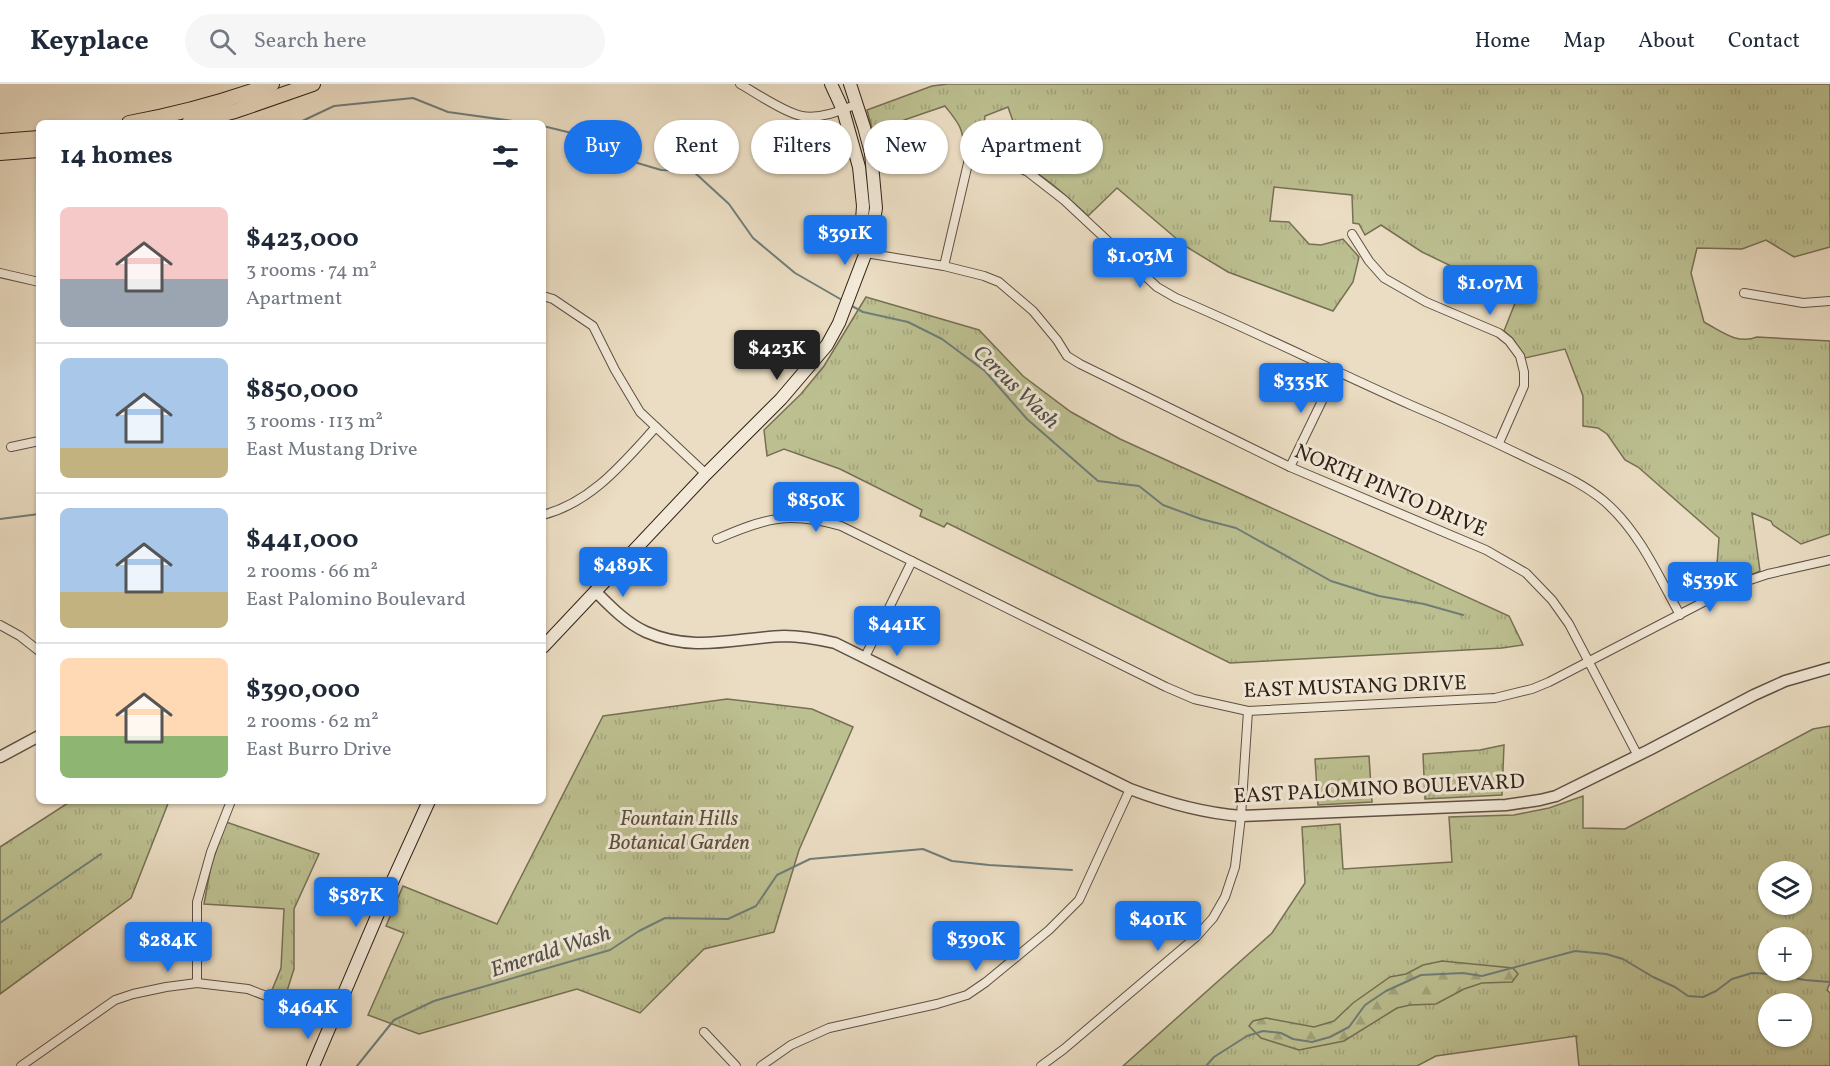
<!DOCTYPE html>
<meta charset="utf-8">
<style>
body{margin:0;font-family:Vollkorn,serif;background:#f6f6f7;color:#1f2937;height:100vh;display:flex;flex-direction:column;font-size:22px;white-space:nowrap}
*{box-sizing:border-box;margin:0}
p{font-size:20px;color:#747a83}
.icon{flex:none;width:33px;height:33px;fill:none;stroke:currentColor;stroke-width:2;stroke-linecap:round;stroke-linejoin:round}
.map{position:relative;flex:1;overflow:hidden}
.drawer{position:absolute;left:36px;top:36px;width:510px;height:684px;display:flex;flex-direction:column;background:#fff;border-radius:9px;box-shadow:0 2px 4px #0004}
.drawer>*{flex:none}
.guide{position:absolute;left:564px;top:36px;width:570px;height:54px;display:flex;gap:12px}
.tools{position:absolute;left:1758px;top:777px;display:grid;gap:12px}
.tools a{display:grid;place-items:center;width:54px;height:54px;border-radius:50%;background:#fff;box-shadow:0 2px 4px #0004;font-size:30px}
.price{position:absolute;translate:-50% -51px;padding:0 14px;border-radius:6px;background:#1a73e8;color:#fff;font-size:20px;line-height:39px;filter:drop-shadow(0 2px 3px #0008)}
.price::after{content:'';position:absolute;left:50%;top:36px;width:18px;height:14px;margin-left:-9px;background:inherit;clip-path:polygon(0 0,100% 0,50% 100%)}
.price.on{background:#222;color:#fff}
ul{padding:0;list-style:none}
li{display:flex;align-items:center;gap:18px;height:150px;padding:0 24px}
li+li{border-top:2px solid #e0e1e3}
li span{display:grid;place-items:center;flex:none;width:168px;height:120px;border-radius:9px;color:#555}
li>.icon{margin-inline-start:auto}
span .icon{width:72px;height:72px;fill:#fffc;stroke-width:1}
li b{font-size:26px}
h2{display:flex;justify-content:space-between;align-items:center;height:72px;padding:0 24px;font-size:26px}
.tag{padding:0 21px;border-radius:27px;background:#fff;box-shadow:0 2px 4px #0004;font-size:21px;line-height:54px}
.tag.on{background:#1a73e8;color:#fff}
header{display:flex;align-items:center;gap:36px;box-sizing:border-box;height:84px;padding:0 30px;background:#fff;border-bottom:2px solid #e0e1e3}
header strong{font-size:28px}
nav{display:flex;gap:33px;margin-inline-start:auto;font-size:21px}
.search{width:420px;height:54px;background:#f6f6f7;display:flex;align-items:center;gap:15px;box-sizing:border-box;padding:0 21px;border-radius:33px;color:#747a83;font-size:22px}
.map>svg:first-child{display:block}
.grass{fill:url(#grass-tufts);stroke:#767054;stroke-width:1.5;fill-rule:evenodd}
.forest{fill:url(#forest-firs);stroke:#767054;stroke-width:1.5}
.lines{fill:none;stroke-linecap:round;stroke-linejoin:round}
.stream{stroke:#6f7d79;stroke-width:2}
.minor-casing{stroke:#5f5044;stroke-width:10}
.tertiary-casing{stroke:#5f5044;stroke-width:13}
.secondary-casing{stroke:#302119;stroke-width:14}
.primary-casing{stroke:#302119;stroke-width:16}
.minor{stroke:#f2e9d8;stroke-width:8}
.tertiary{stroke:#f2e9d8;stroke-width:10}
.secondary{stroke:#f2e9d8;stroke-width:12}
.primary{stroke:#ebddc3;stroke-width:14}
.labels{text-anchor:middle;stroke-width:6;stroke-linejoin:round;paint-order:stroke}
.street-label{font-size:21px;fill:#302119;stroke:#f2e9d8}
.park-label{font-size:21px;font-style:italic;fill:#5a503d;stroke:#f2e9d8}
.water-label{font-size:22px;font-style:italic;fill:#504f49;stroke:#f2e9d8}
</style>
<header>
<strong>Keyplace</strong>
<div class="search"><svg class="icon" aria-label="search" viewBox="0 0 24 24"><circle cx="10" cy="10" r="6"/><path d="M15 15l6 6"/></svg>Search here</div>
<nav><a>Home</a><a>Map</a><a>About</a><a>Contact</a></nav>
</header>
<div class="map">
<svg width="1830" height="982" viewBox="0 0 1830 982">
<defs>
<pattern id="grass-tufts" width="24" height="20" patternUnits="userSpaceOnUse" patternTransform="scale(1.5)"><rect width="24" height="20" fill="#bcbf90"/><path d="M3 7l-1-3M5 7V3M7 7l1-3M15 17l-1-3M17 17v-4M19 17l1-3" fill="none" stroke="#a2a47c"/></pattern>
<pattern id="forest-firs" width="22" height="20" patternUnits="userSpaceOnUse" patternTransform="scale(1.5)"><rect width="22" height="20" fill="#bcbf90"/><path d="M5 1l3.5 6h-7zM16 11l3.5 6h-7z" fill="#a2a47c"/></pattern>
</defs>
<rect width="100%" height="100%" fill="#ebddc3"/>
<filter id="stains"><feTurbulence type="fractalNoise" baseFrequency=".00333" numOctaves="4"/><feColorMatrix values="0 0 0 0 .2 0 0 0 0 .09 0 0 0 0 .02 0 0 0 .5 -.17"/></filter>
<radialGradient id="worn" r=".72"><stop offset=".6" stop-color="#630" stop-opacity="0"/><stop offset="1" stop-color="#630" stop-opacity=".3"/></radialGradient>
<!-- grass -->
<g class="grass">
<path d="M948 0H1830V163L1794 173 1766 156 1742 165 1697 164 1691 189 1704 238C1721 247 1737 261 1757 253L1830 257V450L1801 460 1773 441 1771 437 1752 429 1760 487 1715 507 1719 454 1638 383 1625 376 1607 350 1598 344 1583 342V312L1565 265 1525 274 1513 255 1504 247 1519 209 1478 195 1422 168 1381 141 1365 151 1359 140 1353 139 1352 111 1274 103 1270 137 1289 138 1309 160 1321 161 1343 155 1359 173 1353 198 1333 227 1228 188 1185 162 1117 104 1088 132C1054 101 1033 77 985 73L986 67 1019 54 1008 23 985 32 983 50 975 68 964 66C963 43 959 40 945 22L904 36 903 83 879 85 873 48 867 26 932 2Z"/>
<polygon points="866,213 979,246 1023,292 1071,328 1120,355 1509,532 1523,561 1502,564 1230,579 947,439 944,443 920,432 922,426 840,385 784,365 767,372 764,346 801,310 824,282"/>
<polygon points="727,615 812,625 853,643 799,766 774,848 704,865 640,929 577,905 419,950 368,931 404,849 386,842 403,802 497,840 603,632"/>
<path d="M1830 642V899L1827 906 1830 909V982H1579L1576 952 1436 972 1417 982H1123L1272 849 1305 799 1302 743 1340 740 1343 785 1452 778 1449 733 1514 731 1549 724 1583 712V744L1625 745 1813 645ZM1768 788H1802V820H1768ZM1768 854H1802V886H1768ZM1768 920H1802V952H1768Z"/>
<polygon points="1504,661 1502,711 1425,715 1423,670 1480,666"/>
<polygon points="1369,672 1372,718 1318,721 1315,675"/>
<polygon points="71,717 169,717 131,814 0,910 0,763"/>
<polygon points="226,738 319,770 294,825 294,885 287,907 282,910 272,906 281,884 284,825 204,820 211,782"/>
</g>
<!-- forest -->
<polygon class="forest" points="1442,877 1513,884 1518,890 1512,898 1482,899 1464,905 1436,920 1410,921 1397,924 1344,957 1299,966 1261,954 1249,942 1253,937 1266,934 1314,943 1334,937 1353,919 1390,893 1406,890 1423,881"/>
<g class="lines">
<!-- stream -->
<g class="stream">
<polyline points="298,39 334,22 413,14 448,28 527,39"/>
<polyline points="543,42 588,53 624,75 661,86 693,87 729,120 753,154 795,189 842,216"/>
<polyline points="850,221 863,228 908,238 942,255 985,287 1027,335 1098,397 1139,402 1163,421 1201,435 1236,444 1331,497 1379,512 1424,520 1463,531"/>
<polyline points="0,435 39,430"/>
<polyline points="0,839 101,770"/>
<polyline points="357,982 394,936 434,917 610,866 639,847 665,834 728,835 756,822 777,791 810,775 923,765 952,777 989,781 1072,786"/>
<polyline points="1206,982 1214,973 1247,952 1263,947 1281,949 1293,955 1312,958 1330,953 1349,943 1365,921 1386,907 1421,891 1463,889 1482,892 1575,867 1606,870 1623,875 1653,893 1675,903 1688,912 1703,913 1716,907 1732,895 1752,889 1772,890 1805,896 1830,898"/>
</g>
<defs>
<g id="minor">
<path d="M740 0C756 9 785 29 802 32 821 35 840 27 857 20"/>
<polyline points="1352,150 1369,177 1384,194 1426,218 1499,249 1509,257 1520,272 1524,288 1524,302 1499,359"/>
<polyline points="866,169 944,182 984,192 999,198 1033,227 1057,256 1067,272 1080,280 1290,383 1486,466 1526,489 1552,516 1569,540 1638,672"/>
<path d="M944 182 969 75 1013 81 1028 88 1064 116 1157 203 1176 214C1256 248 1334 287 1413 322 1451 338 1488 355 1525 373 1553 387 1580 397 1604 417 1639 447 1658 491 1680 531"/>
<polyline points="0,189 39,198"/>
<polyline points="1744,209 1803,219 1830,217"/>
<polyline points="543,212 553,215 593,242 615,286 640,328 706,390"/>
<polyline points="11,363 39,357"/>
<polyline points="1290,383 1336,288"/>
<path d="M543 431C592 418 623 379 656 343"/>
<path d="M717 455C765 434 789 427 841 442L1166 603 1194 615 1248 627 1495 614 1532 605 1549 598 1721 509 1750 496 1768 490 1830 476"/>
<polyline points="0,541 20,552 39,567"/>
<polyline points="865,573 912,477"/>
<polyline points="197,899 197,818 211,768 231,717"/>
<polyline points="704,948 736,982"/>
<polyline points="21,982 115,916 133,910 166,903 197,899 248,905 292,922 331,942"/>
<polyline points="761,982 791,961 829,944 937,920 967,911 986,898 1049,846 1079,816 1130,705"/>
<polyline points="1041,982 1064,965 1196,853 1213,834 1225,813 1235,783 1241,732 1248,627"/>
</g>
<g id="tertiary">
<path d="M595 507C610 522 626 539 646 548 694 569 735 554 784 552 801 552 818 555 835 559L1130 705C1167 719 1203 729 1241 732L1506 721 1540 716 1556 712 1649 666 1754 611 1785 597 1830 584"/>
<polyline points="0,673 39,652"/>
</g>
<g id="secondary">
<polyline points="831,0 843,26 859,83 863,122 861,150 866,169"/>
<polyline points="543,563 706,390 781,315 827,261 839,239 871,155 876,124 871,69 864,43 850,0"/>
<polyline points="313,982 383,818 429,717"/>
</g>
<g id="primary">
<path d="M129 39C178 30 226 17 272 0"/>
<polyline points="189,39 235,27 313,0"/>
<polyline points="0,57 39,54"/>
<polyline points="0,69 39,66"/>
</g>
</defs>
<!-- minor casing -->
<use href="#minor" class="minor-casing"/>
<!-- tertiary casing -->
<use href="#tertiary" class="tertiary-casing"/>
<!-- secondary casing -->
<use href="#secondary" class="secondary-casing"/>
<!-- primary casing -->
<use href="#primary" class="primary-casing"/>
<!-- minor -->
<use href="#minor" class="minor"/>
<!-- tertiary -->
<use href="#tertiary" class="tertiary"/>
<!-- secondary -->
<use href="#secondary" class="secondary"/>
<!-- primary -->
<use href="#primary" class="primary"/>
</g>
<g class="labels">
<!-- street labels -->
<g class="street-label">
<text transform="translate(1391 406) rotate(23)" y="7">NORTH PINTO DRIVE</text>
<text transform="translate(1355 602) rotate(-2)" y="7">EAST MUSTANG DRIVE</text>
<text transform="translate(1379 704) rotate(-3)" y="7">EAST PALOMINO BOULEVARD</text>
</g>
<!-- park labels -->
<g class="park-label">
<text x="679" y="741">Fountain Hills<tspan x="679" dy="24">Botanical Garden</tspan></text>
</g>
<!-- water labels -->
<g class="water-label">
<text transform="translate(1017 302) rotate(44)" y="8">Cereus Wash</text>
<text transform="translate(550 866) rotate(-18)" y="8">Emerald Wash</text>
</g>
</g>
<rect width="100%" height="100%" filter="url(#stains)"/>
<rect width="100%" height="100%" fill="url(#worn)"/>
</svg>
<div class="tools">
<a><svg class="icon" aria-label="layers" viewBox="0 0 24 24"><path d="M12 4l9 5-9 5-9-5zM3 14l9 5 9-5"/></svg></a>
<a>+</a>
<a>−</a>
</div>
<b class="price" style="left:845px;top:182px">$391K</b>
<b class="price" style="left:1140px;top:205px">$1.03M</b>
<b class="price" style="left:1490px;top:232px">$1.07M</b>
<b class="price on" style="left:777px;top:297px">$423K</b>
<b class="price" style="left:1301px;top:330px">$335K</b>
<b class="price" style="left:816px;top:449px">$850K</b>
<b class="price" style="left:623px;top:514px">$489K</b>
<b class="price" style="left:1710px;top:529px">$539K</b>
<b class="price" style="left:897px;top:573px">$441K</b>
<b class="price" style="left:356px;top:844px">$587K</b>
<b class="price" style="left:1158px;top:868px">$401K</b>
<b class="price" style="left:976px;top:888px">$390K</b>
<b class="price" style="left:168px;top:889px">$284K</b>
<b class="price" style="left:308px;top:956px">$464K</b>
<div class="guide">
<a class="tag on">Buy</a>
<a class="tag">Rent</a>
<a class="tag">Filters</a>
<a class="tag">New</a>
<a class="tag">Apartment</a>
</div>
<section class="drawer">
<h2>14 homes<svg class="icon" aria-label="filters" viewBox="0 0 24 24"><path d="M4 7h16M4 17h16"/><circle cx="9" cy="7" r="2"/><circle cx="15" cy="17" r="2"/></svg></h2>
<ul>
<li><span style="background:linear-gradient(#f6c9c9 60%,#9aa5b1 0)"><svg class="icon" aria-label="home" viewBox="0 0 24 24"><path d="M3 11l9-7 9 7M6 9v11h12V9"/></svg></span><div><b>$423,000</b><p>3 rooms · 74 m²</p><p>Apartment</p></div></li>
<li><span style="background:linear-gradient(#a9c7e8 75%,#c2b280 0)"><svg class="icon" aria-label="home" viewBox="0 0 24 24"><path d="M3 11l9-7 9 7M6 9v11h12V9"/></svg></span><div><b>$850,000</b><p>3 rooms · 113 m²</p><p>East Mustang Drive</p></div></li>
<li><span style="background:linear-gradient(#a9c7e8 70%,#c2b280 0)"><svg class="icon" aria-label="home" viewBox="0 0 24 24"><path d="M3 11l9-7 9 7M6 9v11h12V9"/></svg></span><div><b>$441,000</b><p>2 rooms · 66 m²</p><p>East Palomino Boulevard</p></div></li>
<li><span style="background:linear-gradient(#ffd9b3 65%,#8fb573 0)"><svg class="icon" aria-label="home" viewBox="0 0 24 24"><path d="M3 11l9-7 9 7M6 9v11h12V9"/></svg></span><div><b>$390,000</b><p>2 rooms · 62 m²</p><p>East Burro Drive</p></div></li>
</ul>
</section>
</div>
